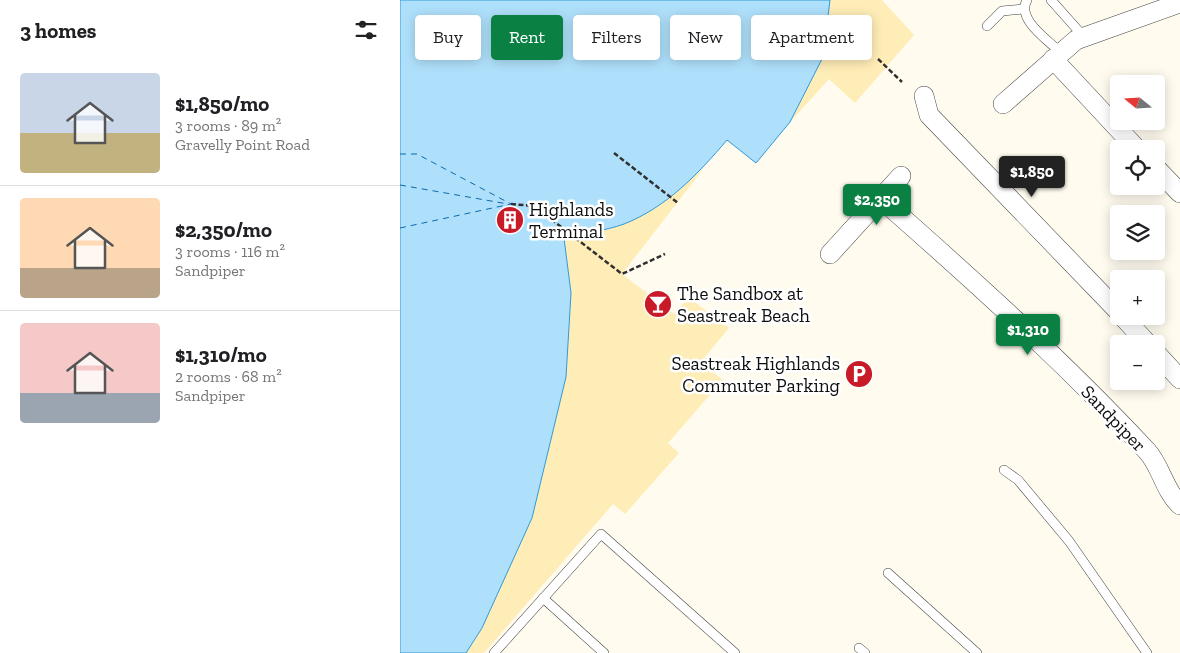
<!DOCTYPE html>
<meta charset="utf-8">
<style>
body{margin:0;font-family:"Zilla Slab",serif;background:#f2f2f2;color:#202124;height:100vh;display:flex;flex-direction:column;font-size:19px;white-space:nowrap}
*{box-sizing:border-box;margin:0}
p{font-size:16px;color:#757577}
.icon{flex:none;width:28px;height:28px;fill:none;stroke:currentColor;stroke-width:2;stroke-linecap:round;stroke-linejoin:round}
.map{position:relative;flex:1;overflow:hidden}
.drawer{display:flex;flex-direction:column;background:#fff;width:400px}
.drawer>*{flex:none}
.hud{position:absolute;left:15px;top:15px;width:475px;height:45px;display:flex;gap:10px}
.needle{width:32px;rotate:288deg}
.buttons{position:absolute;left:710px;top:75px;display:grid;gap:10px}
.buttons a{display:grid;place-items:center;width:55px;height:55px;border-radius:5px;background:#fff;box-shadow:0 2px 12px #0003;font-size:25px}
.price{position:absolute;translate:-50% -42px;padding:0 11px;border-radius:5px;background:#0b8043;color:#fff;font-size:16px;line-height:32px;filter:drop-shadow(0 1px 2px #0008)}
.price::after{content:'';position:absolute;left:50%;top:30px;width:15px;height:11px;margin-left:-8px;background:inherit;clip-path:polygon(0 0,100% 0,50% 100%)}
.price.current{background:#222;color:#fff}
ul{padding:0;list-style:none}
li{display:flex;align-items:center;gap:15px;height:125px;padding:0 20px}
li+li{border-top:1px solid #e0e0e0}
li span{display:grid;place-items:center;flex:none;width:140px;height:100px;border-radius:5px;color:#555}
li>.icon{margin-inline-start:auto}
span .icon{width:60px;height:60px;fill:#fffc;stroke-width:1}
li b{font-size:21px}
h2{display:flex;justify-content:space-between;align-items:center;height:60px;padding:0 20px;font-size:21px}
.chip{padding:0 18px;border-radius:5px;background:#fff;box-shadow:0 2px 12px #0003;font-size:18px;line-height:45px}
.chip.current{background:#0b8043;color:#fff}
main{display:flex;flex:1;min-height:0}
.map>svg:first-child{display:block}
.sand{fill:#ffedb7}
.water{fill:#afe0fb;stroke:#3099d8}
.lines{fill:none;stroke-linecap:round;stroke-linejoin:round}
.ferry{stroke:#0d69aa;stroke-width:1;stroke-dasharray:6 5;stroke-linecap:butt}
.service-casing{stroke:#414141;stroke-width:10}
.minor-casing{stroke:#414141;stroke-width:20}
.path{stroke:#303030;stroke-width:2.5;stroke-dasharray:5 2.5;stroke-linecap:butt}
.service{stroke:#fff;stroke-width:9}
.minor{stroke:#fff;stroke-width:19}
.labels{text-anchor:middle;stroke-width:5;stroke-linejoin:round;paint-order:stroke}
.poi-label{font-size:19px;fill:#0e0e0e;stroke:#fff;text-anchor:start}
.street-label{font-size:19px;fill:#0e0e0e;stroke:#fff}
</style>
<main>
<section class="drawer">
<h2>3 homes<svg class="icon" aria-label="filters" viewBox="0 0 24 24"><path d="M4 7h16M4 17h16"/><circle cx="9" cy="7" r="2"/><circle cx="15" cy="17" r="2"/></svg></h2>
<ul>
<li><span style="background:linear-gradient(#c9d6e8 60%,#c2b280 0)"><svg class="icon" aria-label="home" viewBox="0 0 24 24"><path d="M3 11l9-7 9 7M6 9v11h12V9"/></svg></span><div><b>$1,850/mo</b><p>3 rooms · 89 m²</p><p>Gravelly Point Road</p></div></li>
<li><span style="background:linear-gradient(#ffd9b3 70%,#b9a48a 0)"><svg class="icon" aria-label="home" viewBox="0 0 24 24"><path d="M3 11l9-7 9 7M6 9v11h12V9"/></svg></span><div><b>$2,350/mo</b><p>3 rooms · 116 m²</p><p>Sandpiper</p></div></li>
<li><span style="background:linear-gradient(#f6c9c9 70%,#9aa5b1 0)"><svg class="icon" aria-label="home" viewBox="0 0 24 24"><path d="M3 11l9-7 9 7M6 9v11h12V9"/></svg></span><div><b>$1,310/mo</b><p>2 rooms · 68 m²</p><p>Sandpiper</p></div></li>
</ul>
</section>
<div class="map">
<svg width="780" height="653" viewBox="0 0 780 653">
<rect width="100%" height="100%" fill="#fffbef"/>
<!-- sand -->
<g class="sand">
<polygon points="430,0 482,0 514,35 455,103 429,79 390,122 423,57"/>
<polygon points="304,168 222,274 274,314 288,297 329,328 300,363 323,380 268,443 279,453 225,514 213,504 84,653 66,653 82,628 132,518 166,377 171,293 164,238 223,224 258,207"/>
</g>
<!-- water -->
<path class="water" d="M0 0H430L423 57 390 122 356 163 327 140C298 174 267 207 224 224 205 231 183 233 164 238L171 293 166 377 132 518 82 628 66 653H0Z"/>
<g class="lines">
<!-- ferry -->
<g class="ferry">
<polyline points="0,154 17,154 111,204"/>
<polyline points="0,185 108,204"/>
<polyline points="0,228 111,204"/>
</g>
<defs>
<g id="service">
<path d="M627 0C616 19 648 40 660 52"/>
<polyline points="651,0 684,37"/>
<polyline points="587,26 602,11 623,9"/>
<polyline points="604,470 618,480 669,541 747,653"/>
<polyline points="488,573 577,653"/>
<polyline points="143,598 204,653"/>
<polyline points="459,648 465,653"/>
<polyline points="94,653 201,534 335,653"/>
</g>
<g id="minor">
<polyline points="653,59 737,149"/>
<polyline points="524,96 529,115 719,312"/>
<polyline points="603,104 676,40 780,3"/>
<polyline points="756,168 780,193"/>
<path d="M480 198C572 279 663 361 747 451 761 466 764 490 780 505"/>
<polyline points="430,254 501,176"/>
<polyline points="722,316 748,344"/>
<polyline points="756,353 780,379"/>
</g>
</defs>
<!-- service casing -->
<use href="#service" class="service-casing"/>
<!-- minor casing -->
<use href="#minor" class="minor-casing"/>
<!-- path -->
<g class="path">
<polyline points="478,59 502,82"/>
<polyline points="214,153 278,203"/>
<polyline points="111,204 134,206 222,274 265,254"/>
</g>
<!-- service -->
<use href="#service" class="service"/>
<!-- minor -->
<use href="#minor" class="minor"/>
</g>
<!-- icons -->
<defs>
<symbol id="building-disc" viewBox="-11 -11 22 22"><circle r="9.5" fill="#c91a27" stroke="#fff"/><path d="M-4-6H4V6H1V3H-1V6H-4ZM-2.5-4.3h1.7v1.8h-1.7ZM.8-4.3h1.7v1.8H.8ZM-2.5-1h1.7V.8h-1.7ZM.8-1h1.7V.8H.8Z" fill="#fff"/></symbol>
<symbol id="bar-disc" viewBox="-11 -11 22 22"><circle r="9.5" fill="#c91a27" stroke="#fff"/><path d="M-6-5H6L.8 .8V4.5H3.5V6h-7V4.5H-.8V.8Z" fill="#fff"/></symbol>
<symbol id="parking-disc" viewBox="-11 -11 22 22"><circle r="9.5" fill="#c91a27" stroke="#fff"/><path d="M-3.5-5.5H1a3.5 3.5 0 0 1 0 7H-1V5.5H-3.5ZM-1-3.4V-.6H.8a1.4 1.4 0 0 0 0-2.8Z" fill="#fff"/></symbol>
</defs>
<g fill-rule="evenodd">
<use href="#building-disc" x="94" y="204" width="32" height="32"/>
<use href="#bar-disc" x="242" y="288" width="32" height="32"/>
<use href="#parking-disc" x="443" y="358" width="32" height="32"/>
</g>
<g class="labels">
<!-- poi labels -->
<g class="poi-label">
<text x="129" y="216">Highlands<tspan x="129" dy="22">Terminal</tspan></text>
<text x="277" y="300">The Sandbox at<tspan x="277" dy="22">Seastreak Beach</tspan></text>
<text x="440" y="370" text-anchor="end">Seastreak Highlands<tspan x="440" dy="22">Commuter Parking</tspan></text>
</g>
<!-- street labels -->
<g class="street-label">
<text transform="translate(714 418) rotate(46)" y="7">Sandpiper</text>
</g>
</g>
</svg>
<div class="buttons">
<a><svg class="needle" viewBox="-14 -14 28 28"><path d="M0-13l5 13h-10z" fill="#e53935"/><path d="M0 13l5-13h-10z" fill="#757577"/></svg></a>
<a><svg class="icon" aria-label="locate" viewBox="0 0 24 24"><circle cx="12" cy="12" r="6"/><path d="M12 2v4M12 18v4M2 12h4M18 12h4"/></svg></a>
<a><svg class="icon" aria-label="layers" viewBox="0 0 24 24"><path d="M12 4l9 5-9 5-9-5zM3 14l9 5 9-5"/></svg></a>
<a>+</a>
<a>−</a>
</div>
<b class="price current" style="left:632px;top:198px">$1,850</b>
<b class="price" style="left:477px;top:226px">$2,350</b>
<b class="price" style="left:628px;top:356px">$1,310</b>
<div class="hud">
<a class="chip">Buy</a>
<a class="chip current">Rent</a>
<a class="chip">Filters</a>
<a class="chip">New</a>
<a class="chip">Apartment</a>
</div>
</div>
</main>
